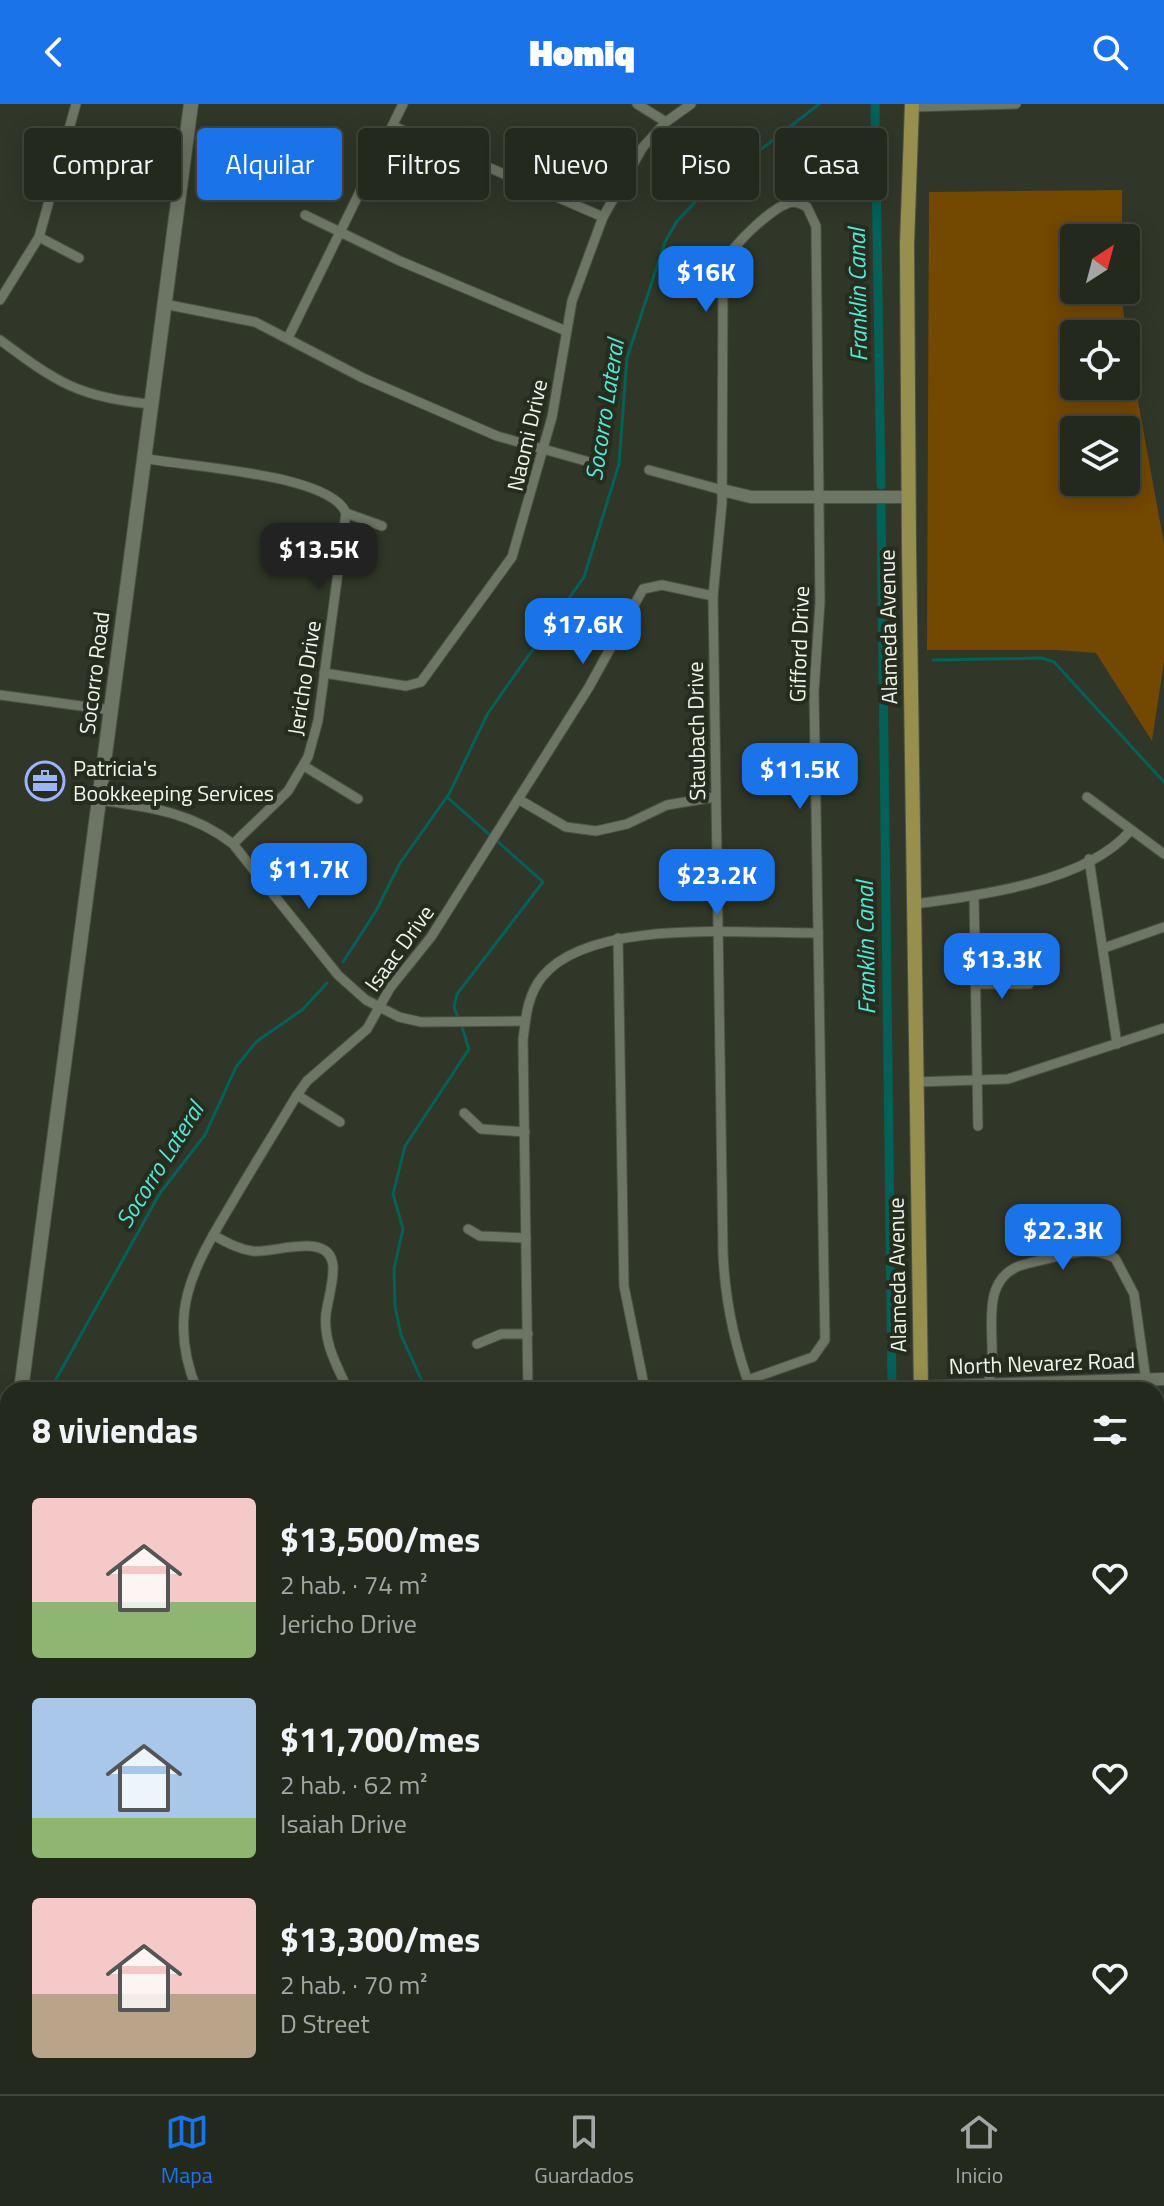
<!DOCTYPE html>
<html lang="es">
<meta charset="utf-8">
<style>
body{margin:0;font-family:"Titillium Web",sans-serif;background:#30352b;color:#f1f3f6;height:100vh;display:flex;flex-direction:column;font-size:30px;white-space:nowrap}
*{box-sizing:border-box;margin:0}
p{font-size:26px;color:#a3a6a4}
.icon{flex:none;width:44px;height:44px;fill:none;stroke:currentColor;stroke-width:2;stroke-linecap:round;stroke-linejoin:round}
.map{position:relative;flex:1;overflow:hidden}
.panel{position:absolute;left:0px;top:1278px;width:1164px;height:712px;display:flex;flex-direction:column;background:#24291e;border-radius:24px 24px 0 0;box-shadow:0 4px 20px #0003,0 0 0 2px #41453c}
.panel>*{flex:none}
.hud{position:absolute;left:24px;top:24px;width:1116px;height:72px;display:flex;gap:16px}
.needle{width:52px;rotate:36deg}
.fabs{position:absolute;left:1060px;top:120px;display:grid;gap:16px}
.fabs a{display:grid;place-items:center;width:80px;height:80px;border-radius:8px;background:#24291e;box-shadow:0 4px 20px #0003,0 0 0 2px #41453c;font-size:40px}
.price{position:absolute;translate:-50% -68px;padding:0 18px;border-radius:16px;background:#1a73e8;color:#fff;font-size:26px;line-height:52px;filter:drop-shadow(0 2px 4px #0008)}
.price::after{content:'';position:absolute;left:50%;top:48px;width:24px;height:18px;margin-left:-12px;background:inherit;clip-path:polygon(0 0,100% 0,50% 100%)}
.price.on{background:#222;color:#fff}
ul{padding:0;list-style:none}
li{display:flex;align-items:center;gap:24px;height:200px;padding:0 32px}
li span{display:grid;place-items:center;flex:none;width:224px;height:160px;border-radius:8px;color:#555}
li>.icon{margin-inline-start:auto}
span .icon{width:96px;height:96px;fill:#fffc;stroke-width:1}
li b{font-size:34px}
h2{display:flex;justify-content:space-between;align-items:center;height:96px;padding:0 32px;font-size:34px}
.chip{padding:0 28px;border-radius:8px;background:#24291e;box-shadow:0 4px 20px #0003,0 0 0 2px #41453c;font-size:28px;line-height:72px}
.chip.on{background:#1a73e8;color:#fff}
header{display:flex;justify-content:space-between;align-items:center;height:104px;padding:0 32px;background:#1a73e8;color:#fff;font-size:36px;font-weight:800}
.tabs{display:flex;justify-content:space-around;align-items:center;height:112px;border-top:2px solid #41453c;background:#24291e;font-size:22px;color:#a3a6a4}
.tabs a{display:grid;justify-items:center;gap:4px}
.tabs .on{color:#1a73e8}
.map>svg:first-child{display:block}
.green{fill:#734800;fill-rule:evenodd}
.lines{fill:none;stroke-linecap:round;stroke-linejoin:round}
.stream{stroke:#036158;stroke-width:3}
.canal{stroke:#036158;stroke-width:9}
.minor-casing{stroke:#4c5245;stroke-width:11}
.tertiary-casing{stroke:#4c5245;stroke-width:14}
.secondary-casing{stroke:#4c5245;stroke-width:16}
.primary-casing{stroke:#4c5245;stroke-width:16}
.minor{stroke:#6d7564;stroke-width:9}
.tertiary{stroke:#6d7564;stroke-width:12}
.secondary{stroke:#6d7564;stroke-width:14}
.primary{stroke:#968f4e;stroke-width:14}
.labels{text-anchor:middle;stroke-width:8;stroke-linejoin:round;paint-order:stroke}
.street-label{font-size:22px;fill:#f1f6ec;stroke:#262c1e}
.poi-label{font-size:22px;fill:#f1f6ec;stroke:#262c1e;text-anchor:start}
.water-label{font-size:24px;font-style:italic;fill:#54e8d8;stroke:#262c1e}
</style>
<header><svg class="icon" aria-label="back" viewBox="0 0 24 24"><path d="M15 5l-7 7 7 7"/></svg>Homiq<svg class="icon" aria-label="search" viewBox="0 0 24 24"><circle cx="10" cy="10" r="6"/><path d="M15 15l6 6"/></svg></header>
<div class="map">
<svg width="1164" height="1990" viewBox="0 0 1164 1990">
<rect width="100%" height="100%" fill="#303728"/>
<!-- green -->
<g class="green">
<path d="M1122 86V134H1074V186H1121L1126 230H1074V282H1126V231L1164 440V557L1152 637 1096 549 1057 546H927L929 88ZM1074 326H1126V378H1074Z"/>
<polygon points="0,1891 8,1894 8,1982 111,1982 110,1990 0,1990"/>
</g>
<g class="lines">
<!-- stream -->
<g class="stream">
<polyline points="883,556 894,556"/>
<polyline points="933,556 1042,554 1054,558 1164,678"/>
<polyline points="447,693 491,732"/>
<polyline points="343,858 376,807 400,759 449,690 488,609 584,473 619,360 627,254 665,138 677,117 700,93 819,0"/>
<polyline points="458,914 454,903 457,890 543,778 497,737"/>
<polyline points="50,1286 160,1089 205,1031 236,963 256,938 303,905 327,879"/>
<polyline points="426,1286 401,1231 395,1202 394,1165 403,1125 393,1090 405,1042 469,945 462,923"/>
<polyline points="0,1292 8,1292"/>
</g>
<!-- canal -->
<g class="canal">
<polyline points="875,0 881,381"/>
<polyline points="881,401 892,1286"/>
<polyline points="898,1982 898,1990"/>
</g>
<defs>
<g id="minor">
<polyline points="637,0 666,18"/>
<polyline points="912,3 1016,0"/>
<polyline points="393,22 603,113"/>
<polyline points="67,34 183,60"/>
<polyline points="305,111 400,157 566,227"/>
<polyline points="39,133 79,154"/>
<polyline points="0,196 39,133 76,0"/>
<polyline points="164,200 255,218 363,274 497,332 600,361"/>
<polyline points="288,234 403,0"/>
<path d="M0 236C56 278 80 294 151 300"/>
<path d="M144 354C184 363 330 369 346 409L318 617 308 653 288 687 233 740"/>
<polyline points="649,366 722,386"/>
<polyline points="346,409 382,422"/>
<polyline points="324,569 406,582 421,578 512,453 552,313 572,197 603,113 643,43 666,18 691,0"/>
<polyline points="0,591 111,606"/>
<polyline points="304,662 358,695"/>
<polyline points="1087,693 1164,750"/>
<polyline points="518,695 566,723 596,727 627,720 667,701 715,693"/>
<path d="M99 696C149 703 192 708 233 740L338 871 366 896 399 913 421 918 525 917"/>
<polyline points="1089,755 1117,940"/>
<polyline points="974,792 978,1022"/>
<path d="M914 800C977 792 1087 778 1130 727"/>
<polyline points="618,834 624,1182 645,1286"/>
<polyline points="1104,844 1164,823"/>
<polyline points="976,880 1029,880"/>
<polyline points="916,978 1008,975 1164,924"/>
<polyline points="297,991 340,1018"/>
<polyline points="464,1009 481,1025 525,1028"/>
<polyline points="468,1125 480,1132 526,1134"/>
<path d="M213 1131C226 1138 238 1145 252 1147 274 1150 330 1126 333 1162 334 1177 328 1195 326 1210 323 1238 337 1262 348 1286"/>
<polyline points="477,1240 501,1230 528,1230"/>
<path d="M748 1276 813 1253 825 1236 814 588 820 498 816 122 807 103C801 100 796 97 789 99 771 104 726 146 723 164L722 399 713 492 723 1149C725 1198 734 1240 751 1286"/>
<path d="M987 1281C1003 1246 972 1181 1019 1162 1030 1158 1043 1156 1055 1153 1077 1148 1094 1143 1115 1154L1134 1190 1146 1276"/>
<path d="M197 1286C165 1208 194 1163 233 1097 254 1061 276 1026 297 991L307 977 367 925 390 884 431 833 589 583 643 485 662 481 713 492"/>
<path d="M528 1286 523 936C526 913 527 892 542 873 590 813 746 830 818 829"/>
<polyline points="0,1767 8,1756"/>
<polyline points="1156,1979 1164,1965"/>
<polyline points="390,1982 394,1990"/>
</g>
<g id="tertiary">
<polyline points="722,386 751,393 909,393"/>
<polyline points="921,1283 1164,1275"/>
<polyline points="0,1634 8,1638"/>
<polyline points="1156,1981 1164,1986"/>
<polyline points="690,1990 701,1982"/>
</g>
<g id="secondary">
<polyline points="21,1286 191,0"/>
<polyline points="0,1446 8,1386"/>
</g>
<g id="primary">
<polyline points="912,0 907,140 909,445 921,1286"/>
<polyline points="916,1982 916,1990"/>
<polyline points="926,1982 926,1990"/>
</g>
</defs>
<!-- minor casing -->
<use href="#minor" class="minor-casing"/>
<!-- tertiary casing -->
<use href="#tertiary" class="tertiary-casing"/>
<!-- secondary casing -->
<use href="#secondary" class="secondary-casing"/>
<!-- primary casing -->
<use href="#primary" class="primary-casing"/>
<!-- minor -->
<use href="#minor" class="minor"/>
<!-- tertiary -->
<use href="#tertiary" class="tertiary"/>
<!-- secondary -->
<use href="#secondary" class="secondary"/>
<!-- primary -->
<use href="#primary" class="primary"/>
</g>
<!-- icons -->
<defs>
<symbol id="office-ring" viewBox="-11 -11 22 22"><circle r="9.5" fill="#262c1e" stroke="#9cb4fd" stroke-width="1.5"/><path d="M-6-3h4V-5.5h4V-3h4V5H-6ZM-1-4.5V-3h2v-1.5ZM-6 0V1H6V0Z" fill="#9cb4fd"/></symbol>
</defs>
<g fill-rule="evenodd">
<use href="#office-ring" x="23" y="655" width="44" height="44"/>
</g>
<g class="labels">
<!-- street labels -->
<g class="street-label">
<text transform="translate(527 331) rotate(-77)" y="8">Naomi Drive</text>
<text transform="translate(888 523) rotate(-91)" y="8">Alameda Avenue</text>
<text transform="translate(799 540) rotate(-88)" y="8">Gifford Drive</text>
<text transform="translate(94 569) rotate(-83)" y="8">Socorro Road</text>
<text transform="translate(304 574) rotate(-81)" y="8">Jericho Drive</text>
<text transform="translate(696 627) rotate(-91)" y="8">Staubach Drive</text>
<text transform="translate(399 844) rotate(-54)" y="8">Isaac Drive</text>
<text transform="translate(897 1171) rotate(-91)" y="8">Alameda Avenue</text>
<text transform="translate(1042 1259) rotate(-2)" y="8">North Nevarez Road</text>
</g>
<!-- poi labels -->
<g class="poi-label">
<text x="73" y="672">Patricia's<tspan x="73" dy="25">Bookkeeping Services</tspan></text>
</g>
<!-- water labels -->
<g class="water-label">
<text transform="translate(858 191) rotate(-91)" y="8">Franklin Canal</text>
<text transform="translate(605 306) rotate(-81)" y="8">Socorro Lateral</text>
<text transform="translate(866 844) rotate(-91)" y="8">Franklin Canal</text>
<text transform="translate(160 1061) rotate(-58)" y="8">Socorro Lateral</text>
</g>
</g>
</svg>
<div class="fabs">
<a><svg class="needle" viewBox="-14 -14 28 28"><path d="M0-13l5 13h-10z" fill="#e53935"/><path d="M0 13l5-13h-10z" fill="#a3a6a4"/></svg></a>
<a><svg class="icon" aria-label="locate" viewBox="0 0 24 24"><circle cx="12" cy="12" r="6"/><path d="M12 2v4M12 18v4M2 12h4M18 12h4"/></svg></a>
<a><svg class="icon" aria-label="layers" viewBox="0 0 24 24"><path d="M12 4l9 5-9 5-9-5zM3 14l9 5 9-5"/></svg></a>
</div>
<b class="price" style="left:706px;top:210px">$16K</b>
<b class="price on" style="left:319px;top:487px">$13.5K</b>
<b class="price" style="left:583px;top:562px">$17.6K</b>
<b class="price" style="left:800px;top:707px">$11.5K</b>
<b class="price" style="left:309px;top:807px">$11.7K</b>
<b class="price" style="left:717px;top:813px">$23.2K</b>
<b class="price" style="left:1002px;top:897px">$13.3K</b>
<b class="price" style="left:1063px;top:1168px">$22.3K</b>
<div class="hud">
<a class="chip">Comprar</a>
<a class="chip on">Alquilar</a>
<a class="chip">Filtros</a>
<a class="chip">Nuevo</a>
<a class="chip">Piso</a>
<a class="chip">Casa</a>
</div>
<section class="panel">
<h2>8 viviendas<svg class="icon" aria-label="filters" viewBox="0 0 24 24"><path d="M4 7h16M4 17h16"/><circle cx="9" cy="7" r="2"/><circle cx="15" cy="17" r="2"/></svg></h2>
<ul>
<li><span style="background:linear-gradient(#f6c9c9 65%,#8fb573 0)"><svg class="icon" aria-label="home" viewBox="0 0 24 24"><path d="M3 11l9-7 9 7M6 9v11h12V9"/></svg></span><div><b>$13,500/mes</b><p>2 hab. · 74 m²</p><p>Jericho Drive</p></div><svg class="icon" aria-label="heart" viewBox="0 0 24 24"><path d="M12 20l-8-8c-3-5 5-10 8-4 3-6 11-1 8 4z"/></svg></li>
<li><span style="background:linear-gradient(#a9c7e8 75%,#8fb573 0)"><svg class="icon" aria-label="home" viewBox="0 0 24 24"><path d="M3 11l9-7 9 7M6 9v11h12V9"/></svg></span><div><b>$11,700/mes</b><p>2 hab. · 62 m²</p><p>Isaiah Drive</p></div><svg class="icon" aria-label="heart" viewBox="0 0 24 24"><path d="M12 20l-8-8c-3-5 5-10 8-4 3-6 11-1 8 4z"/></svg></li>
<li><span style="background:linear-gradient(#f6c9c9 60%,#b9a48a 0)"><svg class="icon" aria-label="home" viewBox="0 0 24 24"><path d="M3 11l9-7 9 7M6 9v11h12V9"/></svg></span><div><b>$13,300/mes</b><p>2 hab. · 70 m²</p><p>D Street</p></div><svg class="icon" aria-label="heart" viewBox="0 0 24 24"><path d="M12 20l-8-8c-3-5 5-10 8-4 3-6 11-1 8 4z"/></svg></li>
</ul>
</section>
</div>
<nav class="tabs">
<a class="on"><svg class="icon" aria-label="map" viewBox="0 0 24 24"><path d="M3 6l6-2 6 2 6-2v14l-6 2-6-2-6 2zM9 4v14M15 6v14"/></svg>Mapa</a>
<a><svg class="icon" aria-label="saved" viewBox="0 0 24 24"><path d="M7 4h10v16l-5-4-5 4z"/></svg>Guardados</a>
<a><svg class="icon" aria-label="home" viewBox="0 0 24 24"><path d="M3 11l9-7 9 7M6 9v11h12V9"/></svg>Inicio</a>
</nav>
